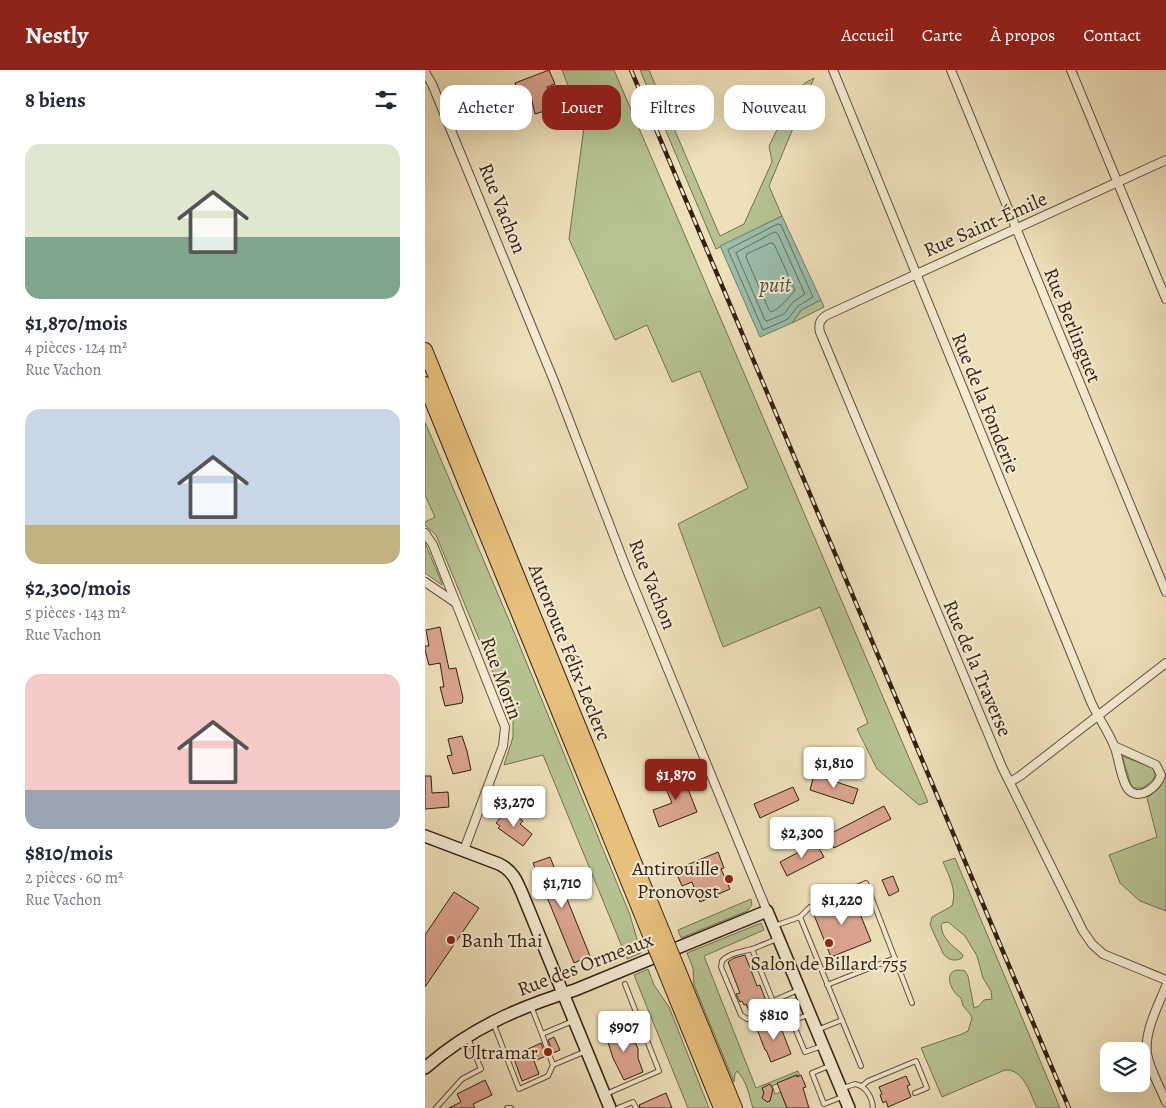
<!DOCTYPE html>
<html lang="fr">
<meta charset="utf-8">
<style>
body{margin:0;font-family:Alegreya,serif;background:#f2f2f3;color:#1f2937;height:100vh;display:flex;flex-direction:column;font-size:19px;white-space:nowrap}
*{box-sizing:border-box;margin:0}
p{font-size:16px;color:#747a83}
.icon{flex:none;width:28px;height:28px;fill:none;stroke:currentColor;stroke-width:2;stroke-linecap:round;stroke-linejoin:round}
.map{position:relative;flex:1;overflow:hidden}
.side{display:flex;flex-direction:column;background:#fff;width:425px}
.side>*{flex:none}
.top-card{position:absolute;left:15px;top:15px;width:475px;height:45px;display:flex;gap:10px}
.tools{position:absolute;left:675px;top:972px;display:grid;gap:10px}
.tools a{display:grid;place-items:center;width:50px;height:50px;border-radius:10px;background:#fff;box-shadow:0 5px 20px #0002;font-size:25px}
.price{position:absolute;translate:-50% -42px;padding:0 11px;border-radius:5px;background:#fff;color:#222;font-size:16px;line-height:32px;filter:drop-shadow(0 1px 2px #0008)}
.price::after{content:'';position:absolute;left:50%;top:30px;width:15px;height:11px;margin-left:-8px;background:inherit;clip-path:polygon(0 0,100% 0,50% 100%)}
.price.active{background:#8f2418;color:#fff}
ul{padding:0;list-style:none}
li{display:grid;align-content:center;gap:10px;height:265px;padding:0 25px}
li span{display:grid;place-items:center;height:155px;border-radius:15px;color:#555}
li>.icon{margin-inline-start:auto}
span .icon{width:90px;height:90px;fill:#fffc;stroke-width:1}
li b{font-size:21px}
h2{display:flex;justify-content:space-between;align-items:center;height:60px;padding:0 25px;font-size:21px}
.tag{padding:0 18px;border-radius:15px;background:#fff;box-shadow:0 5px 20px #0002;font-size:18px;line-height:45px}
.tag.active{background:#8f2418;color:#fff}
header{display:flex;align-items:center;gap:30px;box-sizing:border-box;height:70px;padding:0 25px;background:#8f2418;color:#fff}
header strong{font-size:24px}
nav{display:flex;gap:28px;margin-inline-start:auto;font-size:18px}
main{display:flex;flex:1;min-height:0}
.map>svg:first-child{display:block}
.green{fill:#b6c391;stroke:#747153}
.water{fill:#9abeab;stroke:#707e6f}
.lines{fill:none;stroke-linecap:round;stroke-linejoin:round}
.shore{stroke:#666e60;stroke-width:1}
.building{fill:#dca590;stroke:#321f15}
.lane-casing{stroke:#614f3e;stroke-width:6}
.street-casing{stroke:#614f3e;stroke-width:10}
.secondary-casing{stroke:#321f15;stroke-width:14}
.highway-casing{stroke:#321f15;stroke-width:16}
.lane{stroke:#f4ebd2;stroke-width:4}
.street{stroke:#f4ebd2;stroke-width:8}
.secondary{stroke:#f4ebd2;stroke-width:11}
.highway{stroke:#e7c07c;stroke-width:14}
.rail-casing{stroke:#321f15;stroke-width:4.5}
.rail{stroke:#f4ebd2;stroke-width:2.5;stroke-dasharray:8;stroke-linecap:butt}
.highway-bridge-casing{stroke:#321f15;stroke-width:16;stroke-linecap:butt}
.highway-bridge{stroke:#e7c07c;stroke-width:14}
.poi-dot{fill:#8f2418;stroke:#f4ebd2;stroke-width:2}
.labels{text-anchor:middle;stroke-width:4;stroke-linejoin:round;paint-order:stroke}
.street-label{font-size:20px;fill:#321f15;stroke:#f4ebd2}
.poi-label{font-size:20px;fill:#321f15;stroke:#f4ebd2;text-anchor:end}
.water-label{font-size:21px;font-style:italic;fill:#514f42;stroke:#f4ebd2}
</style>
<header>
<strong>Nestly</strong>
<nav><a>Accueil</a><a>Carte</a><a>À propos</a><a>Contact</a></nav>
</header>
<main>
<section class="side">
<h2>8 biens<svg class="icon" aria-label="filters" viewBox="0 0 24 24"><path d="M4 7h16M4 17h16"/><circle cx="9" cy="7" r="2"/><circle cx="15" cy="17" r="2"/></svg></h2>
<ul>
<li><span style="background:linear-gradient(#dfe7d0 60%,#7fa58c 0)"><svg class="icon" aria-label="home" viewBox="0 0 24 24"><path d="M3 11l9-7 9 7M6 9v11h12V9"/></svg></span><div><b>$1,870/mois</b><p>4 pièces · 124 m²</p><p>Rue Vachon</p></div></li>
<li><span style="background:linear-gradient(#c9d6e8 75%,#c2b280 0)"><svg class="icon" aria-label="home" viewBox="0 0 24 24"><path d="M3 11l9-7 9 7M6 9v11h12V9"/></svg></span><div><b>$2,300/mois</b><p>5 pièces · 143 m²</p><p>Rue Vachon</p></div></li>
<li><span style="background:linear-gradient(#f6c9c9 75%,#9aa5b1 0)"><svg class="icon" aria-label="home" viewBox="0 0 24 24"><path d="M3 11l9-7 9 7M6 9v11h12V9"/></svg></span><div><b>$810/mois</b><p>2 pièces · 60 m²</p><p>Rue Vachon</p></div></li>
</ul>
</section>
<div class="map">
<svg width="741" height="1038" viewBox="0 0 741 1038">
<rect width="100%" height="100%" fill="#eee0b9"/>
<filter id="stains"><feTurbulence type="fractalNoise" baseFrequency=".004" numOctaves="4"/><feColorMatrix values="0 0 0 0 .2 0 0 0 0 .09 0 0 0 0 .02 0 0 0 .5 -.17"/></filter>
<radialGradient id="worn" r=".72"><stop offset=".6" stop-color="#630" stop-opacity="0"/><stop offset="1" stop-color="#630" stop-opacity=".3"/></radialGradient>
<!-- green -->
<g class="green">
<polygon points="137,0 189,0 503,732 494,735 452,699 432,659 443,653 395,537 298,577 253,454 323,418 275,301 247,312 222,255 190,270 144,169 159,57"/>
<polygon points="215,0 224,0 295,166 319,154 347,92 344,76 371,21 380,13 389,8 344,116 357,146 291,179"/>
<path d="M396 230 399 237C387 243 378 248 367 253L376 240Z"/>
<polygon points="0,352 89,562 205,845 216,883 202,889 118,685 79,695 88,667 88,651 11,465 0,455 0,452 10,447 0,425"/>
<polygon points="0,473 17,513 17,515 0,503"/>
<path d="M697 686 728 698C734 708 725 713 717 718H709L706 715Z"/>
<polygon points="741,702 741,841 715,831 695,813 684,785 732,767 722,728 735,717"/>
<path d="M530 788 635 1038H612C605 1024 599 999 580 1000L517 1027 496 978 537 964 543 961 547 948 545 944 538 936 536 928C522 919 518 895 540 901L543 906 549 938 554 936 559 930 567 929 566 921 558 908 552 886 540 866 523 852 518 853 516 855C517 870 529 876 538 885L537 888C530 892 522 890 518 883L505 855 507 847 527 836C532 820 524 806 518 792Z"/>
<polygon points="326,829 327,835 322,841 256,868 253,860"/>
<path d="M336 853 339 860 279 886 331 1018 373 1001 375 1006 371 1005 347 1016 350 1024 356 1022 362 1038H328C324 1026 322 1011 312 1001L310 1004 309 1012 269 915 268 898 262 883Z"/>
<polygon points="223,899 229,915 244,937 284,1038 263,1038 209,905"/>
</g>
<!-- water -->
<polygon class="water" points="357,146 396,230 376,240 367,253 335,267 295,176"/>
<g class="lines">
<!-- shore -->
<g class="shore">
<polygon points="353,154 356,155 388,227 373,236 363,249 338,260 303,180"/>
<polygon points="350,162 353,164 380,224 368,232 359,244 342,251 340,250 311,183"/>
<path d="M346 173 349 174 370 220C363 228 356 238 346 242L344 240 321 187 322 184Z"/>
</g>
</g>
<!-- building -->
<g class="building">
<polygon points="124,0 130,14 122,17 129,38 110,44 106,27 97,30 90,13"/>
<polygon points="15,557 24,599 31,598 38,628 37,633 20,636 15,617 19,617 15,593 4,595 0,580 0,576 4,576 1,560"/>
<polygon points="37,666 42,681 46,700 28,704 22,686 27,685 23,669"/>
<polygon points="256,701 272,742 234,757 228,740 247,733 237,709"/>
<polygon points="389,705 433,719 428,734 385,720"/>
<polygon points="0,706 6,706 7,723 23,722 24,737 0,739"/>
<polygon points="368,717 374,730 335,748 329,734"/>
<polygon points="459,736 466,749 409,778 403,765"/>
<polygon points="82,740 98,751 95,754 107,764 98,776 73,758 75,756 71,753"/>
<polygon points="391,773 399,787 362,806 355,792"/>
<polygon points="293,782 299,798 296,799 305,819 275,832 267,812 257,816 250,800"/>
<polygon points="125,787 165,886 149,893 108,793"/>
<polygon points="468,806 474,821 464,826 457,810"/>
<polygon points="29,822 54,838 0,917 0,865"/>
<polygon points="427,824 446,871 406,887 387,840"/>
<polygon points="320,885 332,916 335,915 341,931 338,932 340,937 325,943 321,934 319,935 317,931 315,932 311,924 315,923 303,892 309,888"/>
<polygon points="353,950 366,984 346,992 341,980 340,980 332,959"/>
<polygon points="199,955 205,971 211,974 213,979 213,988 218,1002 199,1010 188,988 180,963"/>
<polygon points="129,967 135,980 128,983 123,970"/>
<polygon points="116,973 121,986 109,991 114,1004 97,1011 88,986"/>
<polygon points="372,1005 372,1007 376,1005 381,1017 378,1018 384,1038 362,1038 352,1013"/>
<polygon points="481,1006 485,1015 482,1016 486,1027 463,1037 461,1031 458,1033 455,1025 457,1024 454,1017"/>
<polygon points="60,1010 67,1025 48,1034 50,1038 24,1038 36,1032 32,1024"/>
<polygon points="345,1014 348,1019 345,1031 342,1032 337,1028 339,1023 337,1018"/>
<polygon points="241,1023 247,1038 215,1038 214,1035"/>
</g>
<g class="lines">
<defs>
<g id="lane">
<polyline points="375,847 385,837 441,813 487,933"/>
<polyline points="349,856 375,847 417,950 392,960"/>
<path d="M327 879 349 934 344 941 322 949 316 945 296 897 297 891C305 882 319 882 330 878 337 875 345 872 352 869"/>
<polyline points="402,915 470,888"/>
<polyline points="348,931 373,920"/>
<polyline points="106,936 117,964"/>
<polyline points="383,945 367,951 380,982 397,976"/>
<polyline points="417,950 436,996"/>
<polyline points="148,951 117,964 128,995 159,982"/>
<polyline points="69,955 94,1019 123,1006 128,995"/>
<polyline points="404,996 387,1003 399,1034 417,1027"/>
<polyline points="437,1016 443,1011 491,991 502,1018 490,1023"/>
<path d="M418 1018 430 1014C441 1016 447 1027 448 1038"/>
<polyline points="181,1024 234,1001 200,914"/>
<polyline points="11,1038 37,1009 56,999 43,968"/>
<polyline points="82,1038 86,1038"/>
<polyline points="193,1038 208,1032 211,1038"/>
</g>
<g id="street">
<path d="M408 0 666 632C673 648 684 662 690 678 694 689 696 710 703 719 714 732 733 717 736 705L731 695 689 676"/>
<polyline points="526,0 741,522"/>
<polyline points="646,0 741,229"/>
<polyline points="0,2 7,14 129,311 202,500 342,841"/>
<path d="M741 90 402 245C395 249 393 254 395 262L577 697 658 861 667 874 678 884 741 910"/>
<polyline points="0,463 8,475 80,657 78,676 39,780"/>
<polyline points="0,512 31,533"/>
<polyline points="585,712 595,706 741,593"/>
<path d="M741 916C733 936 719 962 722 984 725 1000 735 1017 741 1032"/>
</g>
<g id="secondary">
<path d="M0 766 74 794C89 801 93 814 99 828L185 1038"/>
<path d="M0 998C44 959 94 937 150 920L342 841 424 1038"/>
</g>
<g id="highway">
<polyline points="0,280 241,870"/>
<polyline points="0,314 229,875"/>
<polyline points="250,892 310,1038"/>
<polyline points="238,896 296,1038"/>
</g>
</defs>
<!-- lane casing -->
<use href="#lane" class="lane-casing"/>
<!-- street casing -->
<use href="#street" class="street-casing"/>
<!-- secondary casing -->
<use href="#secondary" class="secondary-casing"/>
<!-- highway casing -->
<use href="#highway" class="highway-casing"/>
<!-- lane -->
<use href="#lane" class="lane"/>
<!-- street -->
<use href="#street" class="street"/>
<!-- secondary -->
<use href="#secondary" class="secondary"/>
<!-- highway -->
<use href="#highway" class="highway"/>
<defs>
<polyline id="rail" points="206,0 644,1038"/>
</defs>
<!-- rail casing -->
<use href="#rail" class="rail-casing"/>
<!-- rail -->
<use href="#rail" class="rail"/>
<defs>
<g id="highway-bridge">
<polyline points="241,870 250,892"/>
<polyline points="229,875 238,896"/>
</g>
</defs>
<!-- highway-bridge casing -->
<use href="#highway-bridge" class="highway-bridge-casing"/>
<!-- highway-bridge -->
<use href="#highway-bridge" class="highway-bridge"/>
</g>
<!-- markers -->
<g class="poi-dot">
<circle cx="304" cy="809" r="5"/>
<circle cx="26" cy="870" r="5"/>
<circle cx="404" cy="873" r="5"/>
<circle cx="123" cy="982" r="5"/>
</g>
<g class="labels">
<!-- street labels -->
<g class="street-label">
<text transform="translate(78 138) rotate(68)" y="7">Rue Vachon</text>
<text transform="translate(560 154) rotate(-24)" y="7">Rue Saint-Émile</text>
<text transform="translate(648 255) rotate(68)" y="7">Rue Berlinguet</text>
<text transform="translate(561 333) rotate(68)" y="7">Rue de la Fonderie</text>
<text transform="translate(228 514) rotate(68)" y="7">Rue Vachon</text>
<text transform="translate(145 582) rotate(68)" y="7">Autoroute Félix-Leclerc</text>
<text transform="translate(553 598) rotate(67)" y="7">Rue de la Traverse</text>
<text transform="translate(77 608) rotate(70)" y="7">Rue Morin</text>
<text transform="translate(160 894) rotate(-21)" y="7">Rue des Ormeaux</text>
</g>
<!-- poi labels -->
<g class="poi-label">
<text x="294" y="805">Antirouille<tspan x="294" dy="23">Pronovost</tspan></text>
<text x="36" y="877" text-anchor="start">Banh Thai</text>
<text x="404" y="900" text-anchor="middle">Salon de Billard 755</text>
<text x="113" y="989">Ultramar</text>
</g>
<!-- water labels -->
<g class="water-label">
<text x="350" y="222">puit</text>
</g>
</g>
<rect width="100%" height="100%" filter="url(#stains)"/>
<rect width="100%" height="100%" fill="url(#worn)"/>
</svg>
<div class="tools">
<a><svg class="icon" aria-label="layers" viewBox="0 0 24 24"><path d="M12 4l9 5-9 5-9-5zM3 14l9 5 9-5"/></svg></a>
</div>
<b class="price" style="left:409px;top:719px">$1,810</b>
<b class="price active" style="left:251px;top:731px">$1,870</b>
<b class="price" style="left:89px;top:758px">$3,270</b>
<b class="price" style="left:377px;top:789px">$2,300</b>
<b class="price" style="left:137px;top:839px">$1,710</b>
<b class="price" style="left:417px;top:856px">$1,220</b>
<b class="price" style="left:349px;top:971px">$810</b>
<b class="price" style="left:199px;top:983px">$907</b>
<div class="top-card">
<a class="tag">Acheter</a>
<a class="tag active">Louer</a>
<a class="tag">Filtres</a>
<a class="tag">Nouveau</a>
</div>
</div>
</main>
